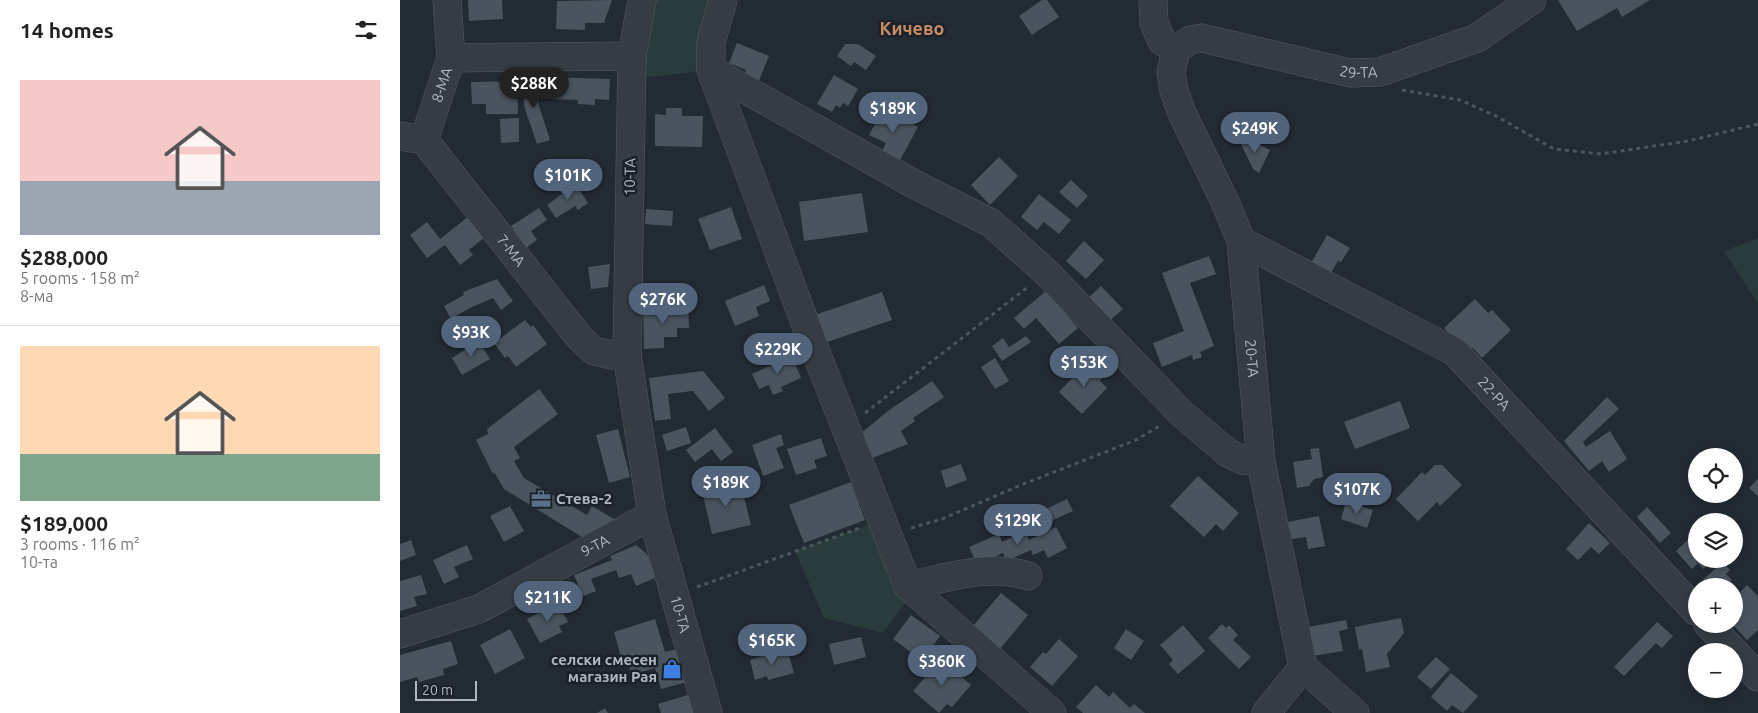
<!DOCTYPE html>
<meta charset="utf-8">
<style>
body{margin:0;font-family:Ubuntu,sans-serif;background:#f6f6f6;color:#222;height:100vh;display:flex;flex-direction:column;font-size:19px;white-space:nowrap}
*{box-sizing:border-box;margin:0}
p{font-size:16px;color:#767676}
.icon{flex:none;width:28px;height:28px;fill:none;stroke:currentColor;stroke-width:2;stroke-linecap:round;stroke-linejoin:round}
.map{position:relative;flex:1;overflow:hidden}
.details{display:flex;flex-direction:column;background:#fff;width:400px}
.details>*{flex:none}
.buttons{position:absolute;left:1288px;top:448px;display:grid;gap:10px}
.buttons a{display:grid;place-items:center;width:55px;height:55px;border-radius:50%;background:#fff;box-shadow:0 2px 8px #0003;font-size:25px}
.scale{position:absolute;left:15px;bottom:12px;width:62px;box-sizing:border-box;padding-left:5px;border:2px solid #afb7c1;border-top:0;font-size:14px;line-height:18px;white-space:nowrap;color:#afb7c1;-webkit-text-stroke:4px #1a2129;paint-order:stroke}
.price{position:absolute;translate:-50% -42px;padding:0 11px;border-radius:18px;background:#51647c;color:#fff;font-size:16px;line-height:32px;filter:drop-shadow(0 1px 2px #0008)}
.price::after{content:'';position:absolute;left:50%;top:30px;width:15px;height:11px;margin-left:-8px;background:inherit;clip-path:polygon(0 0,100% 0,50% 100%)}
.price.selected{background:#222;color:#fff}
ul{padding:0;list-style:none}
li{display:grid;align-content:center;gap:10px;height:265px;padding:0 20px}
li+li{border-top:1px solid #e0e0e0}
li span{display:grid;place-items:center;height:155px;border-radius:0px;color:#555}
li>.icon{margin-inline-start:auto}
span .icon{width:90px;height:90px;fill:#fffc;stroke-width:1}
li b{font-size:21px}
h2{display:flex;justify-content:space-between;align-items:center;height:60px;padding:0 20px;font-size:21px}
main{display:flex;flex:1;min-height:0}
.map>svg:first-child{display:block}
.green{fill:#293b3a}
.building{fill:#4a545f}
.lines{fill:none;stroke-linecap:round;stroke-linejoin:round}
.minor-casing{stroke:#525a62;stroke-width:29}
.path{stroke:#485859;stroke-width:3;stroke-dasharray:4 4;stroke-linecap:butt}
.minor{stroke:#353c44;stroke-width:28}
.labels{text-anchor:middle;stroke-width:5;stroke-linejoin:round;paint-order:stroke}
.street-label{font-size:15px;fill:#afb7c1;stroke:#1a2129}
.poi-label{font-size:15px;font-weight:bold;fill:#afb7c1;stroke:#1a2129;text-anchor:start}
.quarter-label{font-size:18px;font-weight:bold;fill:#c68a65;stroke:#1a2129}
</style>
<main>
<section class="details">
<h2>14 homes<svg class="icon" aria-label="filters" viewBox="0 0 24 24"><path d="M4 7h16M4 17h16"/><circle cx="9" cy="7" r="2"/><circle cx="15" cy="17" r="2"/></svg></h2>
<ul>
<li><span style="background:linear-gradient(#f6c9c9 65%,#9aa5b1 0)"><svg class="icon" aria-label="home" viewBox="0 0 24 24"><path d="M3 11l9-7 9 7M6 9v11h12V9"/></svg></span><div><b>$288,000</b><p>5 rooms · 158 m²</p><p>8-ма</p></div></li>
<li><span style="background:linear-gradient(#ffd9b3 70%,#7fa58c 0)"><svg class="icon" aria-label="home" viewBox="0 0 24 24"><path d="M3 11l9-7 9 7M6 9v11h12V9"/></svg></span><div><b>$189,000</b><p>3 rooms · 116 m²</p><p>10-та</p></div></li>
</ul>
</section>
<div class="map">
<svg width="1358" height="713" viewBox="0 0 1358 713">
<rect width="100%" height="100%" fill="#222a33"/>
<!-- green -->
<g class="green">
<polygon points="244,0 323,0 311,70 231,79"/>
<polygon points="1358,238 1358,304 1324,251"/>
<polygon points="482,520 514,591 483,633 424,618 395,551"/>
</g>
<!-- building -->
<g class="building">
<polygon points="68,0 102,0 103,19 69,21"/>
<polygon points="212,0 204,23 185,23 185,30 156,29 157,1"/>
<polygon points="642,0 647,0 659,17 632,35 619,16"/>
<polygon points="1158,0 1250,0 1222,17 1217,8 1177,31"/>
<polygon points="337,43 369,56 358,83 344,77 346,70 329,63"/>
<polygon points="445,44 458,44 476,56 466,70 454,62 451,66 437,56"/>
<polygon points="134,74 139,106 150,140 137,144 125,109 120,76"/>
<polygon points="434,75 458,89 448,106 443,103 440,108 436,105 432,112 417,104"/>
<polygon points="149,77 210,79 209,100 195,99 195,105 178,104 178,100 149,99"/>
<polygon points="117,81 118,114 86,114 86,104 72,104 71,82"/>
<polygon points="266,108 282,108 282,116 303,116 302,147 255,146 255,114 266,115"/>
<polygon points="483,109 518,127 500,160 482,151 486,143 469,135"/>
<polygon points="119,118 119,142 101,143 100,119"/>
<polygon points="845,137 870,150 859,173 853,169 841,144"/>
<polygon points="599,157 618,176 590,205 571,185"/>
<polygon points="671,180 688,196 677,208 659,192"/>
<polygon points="174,182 188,203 178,210 175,206 156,218 147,205 162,194 160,191"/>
<polygon points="462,193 468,232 404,241 399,202"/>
<polygon points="639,194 671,220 659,234 644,222 637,230 621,217"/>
<polygon points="331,207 342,239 310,250 298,219"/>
<polygon points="139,208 147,220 131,231 137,240 126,248 111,226"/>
<polygon points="246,209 273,211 272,226 245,224"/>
<polygon points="69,216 85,237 69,250 73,255 60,265 45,245 27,258 10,235 27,222 40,239"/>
<polygon points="927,235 950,248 941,262 938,261 929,276 910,265"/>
<polygon points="684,241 704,260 686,279 666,261"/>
<polygon points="809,256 816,274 790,283 814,346 800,352 802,357 793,360 792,355 762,367 753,343 784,331 762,273"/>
<polygon points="210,264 208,287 191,289 188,267"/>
<polygon points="97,279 113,301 101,310 93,298 70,308 51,319 44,306 64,295 63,292"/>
<polygon points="364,285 370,301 356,307 359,316 335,326 325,301"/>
<polygon points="701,286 723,309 707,323 685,301"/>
<polygon points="646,291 678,328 659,344 636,318 624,329 614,318"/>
<polygon points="482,292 492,320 424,343 415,315"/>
<polygon points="1075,299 1088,313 1092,310 1111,330 1082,358 1073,348 1068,353 1044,328"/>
<polygon points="288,307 289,328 277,328 277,337 264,337 264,348 244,349 243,308"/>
<polygon points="125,320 131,327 133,325 147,344 116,367 108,356 105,358 94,343"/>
<polygon points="626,336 631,342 602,361 592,346 603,338 609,347"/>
<polygon points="79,341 90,359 62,375 52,358"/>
<polygon points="392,356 401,378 381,387 383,391 373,395 369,385 359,389 352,374"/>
<polygon points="595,358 609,381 595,389 581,367"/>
<polygon points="686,363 695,371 698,367 706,374 700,381 707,388 682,414 659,392"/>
<polygon points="303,371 325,398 309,411 293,391 268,394 271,419 255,421 249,378"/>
<polygon points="532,381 544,397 513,418 515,421 501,431 508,444 470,459 461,433 488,411"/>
<polygon points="139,389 158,414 114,447 120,458 114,461 124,478 187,515 192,506 217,521 182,537 104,489 94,472 93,474 76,440 88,434 87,429"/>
<polygon points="1207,397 1219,409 1183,442 1186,447 1210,431 1227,459 1209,472 1202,461 1189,471 1164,441"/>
<polygon points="1000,401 1010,428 955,449 944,422"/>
<polygon points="286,427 291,443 267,451 262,435"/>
<polygon points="315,428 333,452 321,461 312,449 295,462 286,450"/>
<polygon points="218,429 230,477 209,483 196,435"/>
<polygon points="381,434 384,445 376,448 384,468 363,476 352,445"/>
<polygon points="421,438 427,456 414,460 417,468 396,475 387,449"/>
<polygon points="919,448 923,477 914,479 909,486 897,488 893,462 912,459 910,449"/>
<polygon points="561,464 567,480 546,488 541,471"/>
<polygon points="1035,465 1042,465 1062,485 1040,506 1037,502 1018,521 996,499 1022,472 1025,475"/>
<polygon points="798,476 839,513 823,531 816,524 804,537 770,506"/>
<polygon points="1358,479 1358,496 1349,488"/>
<polygon points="340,481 351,525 312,534 302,491"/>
<polygon points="451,482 465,520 404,543 389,505"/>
<polygon points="667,499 673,511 653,520 648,508"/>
<polygon points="946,502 973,510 967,528 941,519"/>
<polygon points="110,506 124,531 104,542 90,516"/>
<polygon points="1247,507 1271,533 1260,543 1237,517"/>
<polygon points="919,516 925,546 908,549 906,537 892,539 888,522"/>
<polygon points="1189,523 1210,543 1199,554 1191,547 1178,560 1166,549"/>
<polygon points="656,527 667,548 648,558 644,550 633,555 631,550 606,561 603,553 577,565 569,547 599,534 602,542 625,531 629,540"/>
<polygon points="1291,537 1296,541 1296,559 1315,559 1303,569 1298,563 1292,569 1276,551"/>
<polygon points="11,540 16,555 0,561 0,544"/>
<polygon points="67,545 73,559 54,567 59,577 44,584 33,560"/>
<polygon points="236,545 247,554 257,577 236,586 231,574 219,578 216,570 191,579 196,591 183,596 174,575 212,560 210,556"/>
<polygon points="1323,562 1330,570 1326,574 1332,580 1325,586 1296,586"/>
<polygon points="21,575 27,594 14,597 17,606 0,611 0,581"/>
<polygon points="1347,585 1358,596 1358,630 1347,640 1332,624 1334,624 1334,598"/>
<polygon points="601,593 628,615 600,649 573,626"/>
<polygon points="158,603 168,622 159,626 162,632 140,643 127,619"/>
<polygon points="511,615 540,636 522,660 493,639"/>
<polygon points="1001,618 1004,633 987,654 990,667 966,672 962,649 959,650 955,627"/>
<polygon points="255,619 265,652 281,648 291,681 261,689 255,668 232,675 227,659 222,660 214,632"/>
<polygon points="946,620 948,629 939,631 943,651 913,656 908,627"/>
<polygon points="1257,622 1273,636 1262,648 1256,643 1224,676 1214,667"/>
<polygon points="822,624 826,628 829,625 838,635 833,640 851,657 839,669 808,638"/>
<polygon points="783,625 805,651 778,674 769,664 773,660 760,645"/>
<polygon points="110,629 125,658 95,674 80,645"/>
<polygon points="726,629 744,641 731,660 714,648"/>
<polygon points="461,637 466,657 434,665 429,644"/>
<polygon points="659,639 678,656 652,686 630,667 643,652 646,654"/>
<polygon points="51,641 58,664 43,669 44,675 19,682 17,677 0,682 0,655"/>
<polygon points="387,649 394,673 368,680 367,676 355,680 350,660"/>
<polygon points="1036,657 1050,669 1031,689 1017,677"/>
<polygon points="541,659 571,685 552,707 547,704 539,713 513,691"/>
<polygon points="1051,673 1078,696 1063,713 1052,705 1047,711 1031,697"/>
<polygon points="696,685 709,697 713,692 730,708 734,704 745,713 683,713 676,707"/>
<polygon points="291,694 297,713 261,713 258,704"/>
<polygon points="205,708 208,713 197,713"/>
</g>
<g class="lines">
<defs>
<g id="minor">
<path id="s1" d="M242 0 232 56 227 355 252 515 308 713"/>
<polyline points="323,0 311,42 311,70 417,355 508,586 652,713"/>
<polyline points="753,0 754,23 762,41 776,50"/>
<path id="s2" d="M776 50 771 72 774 91 782 113 826 204 841 241 861 462 903 667 955 713"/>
<path id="s3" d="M776 50 790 40 802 38 950 73 980 72 1077 38 1132 0"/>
<polyline points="51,58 232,56"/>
<polyline points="311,70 514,184 591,223 646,272 781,413 828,453 843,460 861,462"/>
<path id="s4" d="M0 136 24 140 179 337 194 351 212 355H227"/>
<path id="s5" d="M24 140 51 58 47 0"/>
<path id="s6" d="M841 241 1055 352 1296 611"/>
<path d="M508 586C547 578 589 563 628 576"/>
<polyline points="1308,624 1358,677"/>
<path id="s7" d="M0 634 79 609 252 515"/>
<polyline points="866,713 903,667"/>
</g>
</defs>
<!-- minor casing -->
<use href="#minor" class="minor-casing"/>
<!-- path -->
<g class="path">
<polyline points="1002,90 1060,100 1096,116 1154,149 1201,154 1288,141 1358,124"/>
<polyline points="465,413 628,287"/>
<polyline points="511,528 542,519 621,485 736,440 761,425"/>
<polyline points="297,587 460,528"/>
</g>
<!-- minor -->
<use href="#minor" class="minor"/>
</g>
<!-- icons -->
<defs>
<symbol id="office-bare" viewBox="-9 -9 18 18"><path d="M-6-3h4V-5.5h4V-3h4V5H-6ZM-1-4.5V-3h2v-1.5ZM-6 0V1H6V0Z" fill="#5c6f8a" stroke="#1a2129" stroke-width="2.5" paint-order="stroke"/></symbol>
<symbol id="shop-bare" viewBox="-9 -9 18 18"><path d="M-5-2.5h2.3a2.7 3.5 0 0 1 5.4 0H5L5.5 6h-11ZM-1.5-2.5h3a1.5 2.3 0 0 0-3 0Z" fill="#3f7fe0" stroke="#1a2129" stroke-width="2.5" paint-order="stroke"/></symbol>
</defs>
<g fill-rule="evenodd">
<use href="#office-bare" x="127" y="485" width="28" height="28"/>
<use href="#shop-bare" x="258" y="655" width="28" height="28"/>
</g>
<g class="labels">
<!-- street labels -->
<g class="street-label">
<text dy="5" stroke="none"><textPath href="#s3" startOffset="190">29-ТА</textPath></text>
<text dy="5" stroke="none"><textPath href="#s5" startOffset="58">8-МА</textPath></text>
<text transform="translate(230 177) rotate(-89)" y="5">10-ТА</text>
<text dy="5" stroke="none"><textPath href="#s4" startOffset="165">7-МА</textPath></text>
<text dy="5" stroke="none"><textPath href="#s2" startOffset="324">20-ТА</textPath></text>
<text dy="5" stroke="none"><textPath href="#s6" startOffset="298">22-РА</textPath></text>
<text dy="5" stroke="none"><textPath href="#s7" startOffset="215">9-ТА</textPath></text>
<text dy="5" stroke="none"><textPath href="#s1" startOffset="621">10-ТА</textPath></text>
</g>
<!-- poi labels -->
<g class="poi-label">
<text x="156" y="504">Стева-2</text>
<text x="257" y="665" text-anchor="end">селски смесен<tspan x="257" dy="17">магазин Рая</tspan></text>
</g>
<!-- quarter labels -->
<g class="quarter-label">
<text x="512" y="35">Кичево</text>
</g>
</g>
</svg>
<div class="buttons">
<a><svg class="icon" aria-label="locate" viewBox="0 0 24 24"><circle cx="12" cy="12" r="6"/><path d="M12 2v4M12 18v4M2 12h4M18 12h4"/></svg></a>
<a><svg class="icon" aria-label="layers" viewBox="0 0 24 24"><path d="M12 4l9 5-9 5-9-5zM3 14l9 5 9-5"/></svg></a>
<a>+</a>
<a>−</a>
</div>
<div class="scale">20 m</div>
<b class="price selected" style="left:134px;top:109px">$288K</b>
<b class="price" style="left:493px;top:134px">$189K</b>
<b class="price" style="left:855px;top:154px">$249K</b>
<b class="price" style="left:168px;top:201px">$101K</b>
<b class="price" style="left:263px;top:325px">$276K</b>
<b class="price" style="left:71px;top:358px">$93K</b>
<b class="price" style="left:378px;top:375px">$229K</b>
<b class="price" style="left:684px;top:388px">$153K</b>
<b class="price" style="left:326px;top:508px">$189K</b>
<b class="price" style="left:957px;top:515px">$107K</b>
<b class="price" style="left:618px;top:546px">$129K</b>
<b class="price" style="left:148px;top:623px">$211K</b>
<b class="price" style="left:372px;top:666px">$165K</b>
<b class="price" style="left:542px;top:687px">$360K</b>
</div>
</main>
